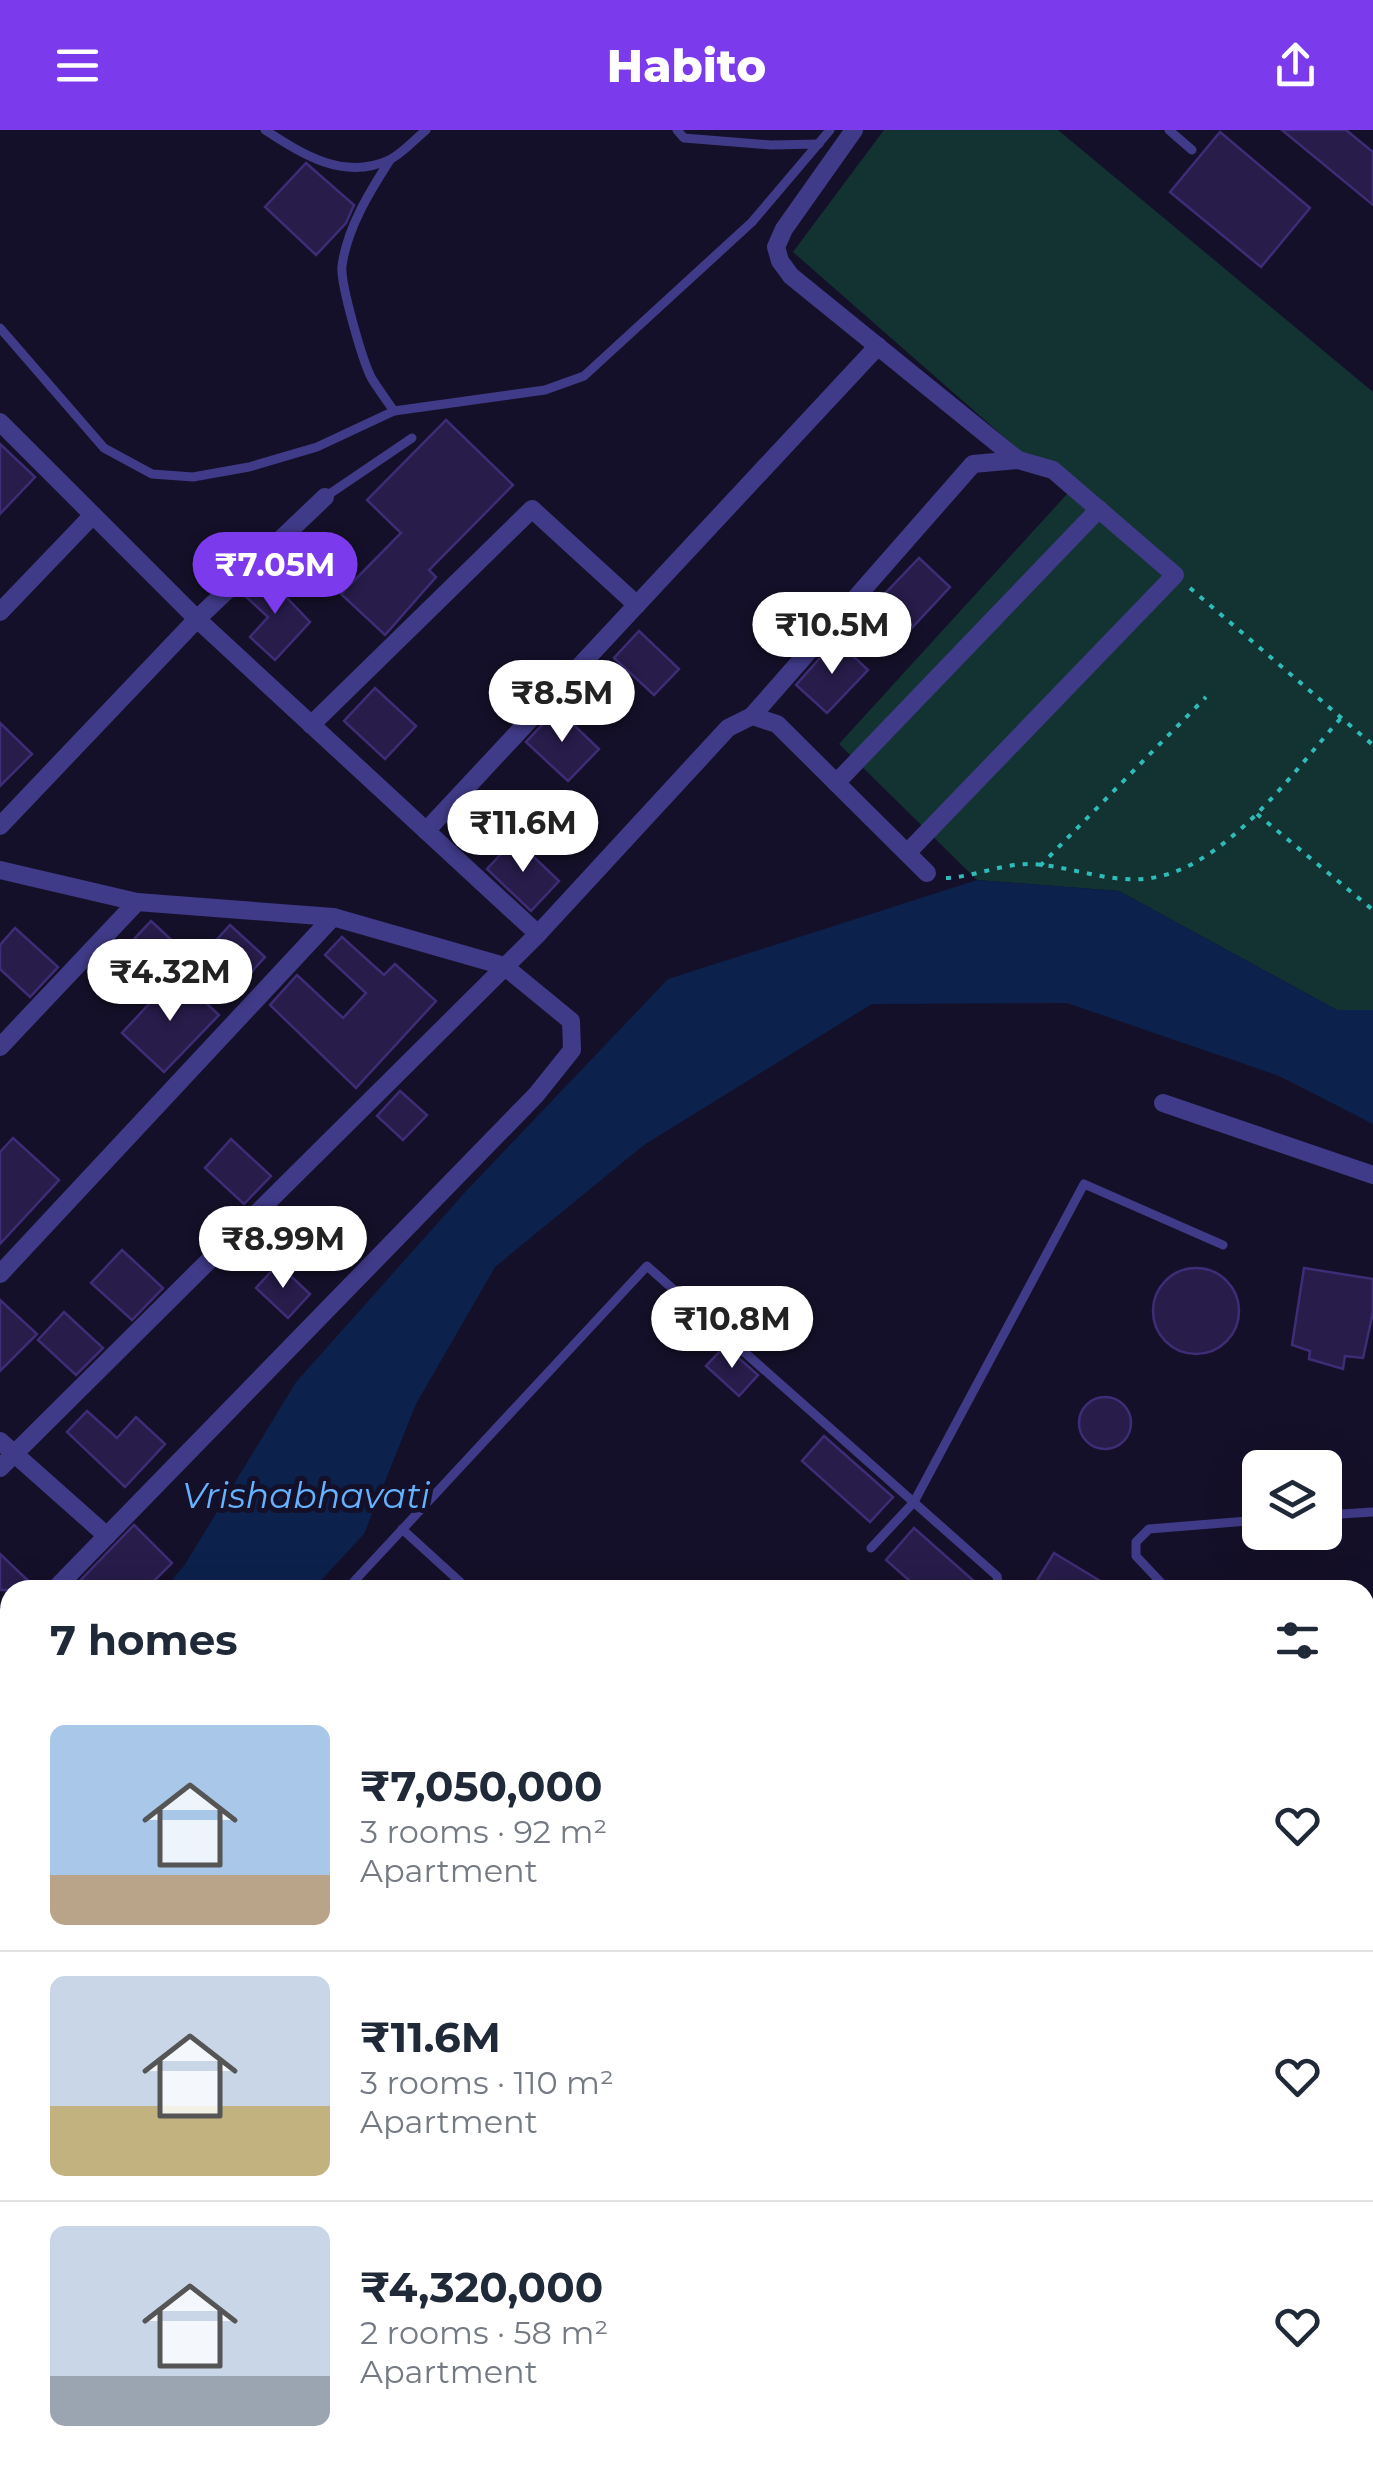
<!DOCTYPE html>
<meta charset="utf-8">
<style>
body{margin:0;font-family:Montserrat,sans-serif;background:#f6f6f7;color:#1f2937;height:100vh;display:flex;flex-direction:column;font-size:38px;white-space:nowrap}
*{box-sizing:border-box;margin:0}
p{font-size:32px;color:#747a83}
.icon{flex:none;width:55px;height:55px;fill:none;stroke:currentColor;stroke-width:2;stroke-linecap:round;stroke-linejoin:round}
.map{position:relative;flex:1;overflow:hidden}
.details{position:absolute;left:0px;top:1450px;width:1375px;height:890px;display:flex;flex-direction:column;background:#fff;border-radius:30px 30px 0 0;box-shadow:0 10px 40px #0002}
.details>*{flex:none}
.buttons{position:absolute;left:1242px;top:1320px;display:grid;gap:20px}
.buttons a{display:grid;place-items:center;width:100px;height:100px;border-radius:15px;background:#fff;box-shadow:0 10px 40px #0002;font-size:50px}
.price{position:absolute;translate:-50% -85px;padding:0 22px;border-radius:35px;background:#fff;color:#222;font-size:32px;line-height:65px;filter:drop-shadow(0 2px 5px #0008)}
.price::after{content:'';position:absolute;left:50%;top:60px;width:30px;height:22px;margin-left:-15px;background:inherit;clip-path:polygon(0 0,100% 0,50% 100%)}
.price.current{background:#7c3aed;color:#fff}
ul{padding:0;list-style:none}
li{display:flex;align-items:center;gap:30px;height:250px;padding:0 50px}
li+li{border-top:2px solid #e0e1e3}
li span{display:grid;place-items:center;flex:none;width:280px;height:200px;border-radius:15px;color:#555}
li>.icon{margin-inline-start:auto}
span .icon{width:120px;height:120px;fill:#fffc;stroke-width:1}
li b{font-size:42px}
h2{display:flex;justify-content:space-between;align-items:center;height:120px;padding:0 50px;font-size:42px}
header{display:flex;justify-content:space-between;align-items:center;height:130px;padding:0 50px;background:#7c3aed;color:#fff;font-size:45px;font-weight:800}
.map>svg:first-child{display:block}
.green{fill:#133333}
.water{fill:#0c214b}
.building{fill:#271c4a;stroke:#3e2d76;stroke-width:2.5}
.lines{fill:none;stroke-linecap:round;stroke-linejoin:round}
.path{stroke:#2fbcb8;stroke-width:4;stroke-dasharray:5 8;stroke-linecap:butt}
.service{stroke:#403b88;stroke-width:9}
.minor{stroke:#403b88;stroke-width:18}
.trunk{stroke:#e458cf;stroke-width:28}
.rail-casing{stroke:#03ddff;stroke-width:10}
.rail{stroke:#151029;stroke-width:6;stroke-dasharray:19;stroke-linecap:butt}
.labels{text-anchor:middle;stroke-width:10;stroke-linejoin:round;paint-order:stroke}
.water-label{font-size:35px;font-style:italic;fill:#65b3ff;stroke:#151029}
</style>
<header><svg class="icon" aria-label="menu" viewBox="0 0 24 24"><path d="M4 6h16M4 12h16M4 18h16"/></svg>Habito<svg class="icon" aria-label="share" viewBox="0 0 24 24"><path d="M12 15V3M7 8l5-5 5 5M5 13v7h14v-7"/></svg></header>
<div class="map">
<svg width="1373" height="2340" viewBox="0 0 1373 2340">
<rect width="100%" height="100%" fill="#151029"/>
<!-- green -->
<polygon class="green" points="884,0 1058,0 1373,262 1373,880 1337,880 1119,761 977,750 839,614 1068,363 793,122"/>
<!-- water -->
<g class="water">
<polygon points="977,750 1119,761 1337,880 1373,880 1373,994 1279,946 1067,873 872,874 644,1015 495,1137 416,1274 364,1404 312,1460 163,1460 184,1436 296,1252 468,1059 668,849"/>
<polygon points="10,1625 10,1758 0,1766 0,1635"/>
<polygon points="1373,2063 1373,2340 0,2340 0,2244 10,2241 10,2330 1365,2330 1365,2065"/>
</g>
<!-- building -->
<g class="building">
<polygon points="1282,0 1346,0 1373,22 1373,75"/>
<polygon points="1220,2 1310,78 1261,137 1170,62"/>
<polygon points="306,33 354,75 346,93 316,125 265,77"/>
<polygon points="446,290 513,355 429,440 436,447 385,505 341,464 401,403 367,370"/>
<polygon points="0,314 35,347 0,384"/>
<polygon points="919,428 950,457 909,501 878,471"/>
<polygon points="263,443 310,492 275,530 250,507 268,487 242,463"/>
<polygon points="639,501 679,539 654,565 614,528"/>
<polygon points="836,510 868,540 827,583 796,555"/>
<polygon points="375,558 416,596 385,629 344,591"/>
<polygon points="557,579 599,619 568,651 526,612"/>
<polygon points="0,593 32,624 0,656"/>
<polygon points="515,709 559,751 531,781 487,739"/>
<polygon points="151,791 191,828 176,845 135,808"/>
<polygon points="230,795 265,827 243,851 208,819"/>
<polygon points="15,798 58,837 30,867 0,839 0,815"/>
<polygon points="342,807 384,845 395,834 436,871 356,958 270,875 297,845 343,888 366,863 325,825"/>
<polygon points="176,845 219,885 164,942 122,903"/>
<polygon points="400,961 427,985 403,1010 377,986"/>
<polygon points="13,1008 59,1050 0,1114 0,1022"/>
<polygon points="231,1009 271,1046 244,1074 205,1038"/>
<polygon points="122,1120 163,1158 132,1190 91,1153"/>
<polygon points="278,1134 310,1164 288,1188 256,1158"/>
<polygon points="1304,1138 1373,1149 1373,1182 1363,1228 1345,1226 1343,1239 1309,1229 1310,1221 1292,1215"/>
<circle cx="1196" cy="1181" r="43"/>
<polygon points="0,1170 37,1204 0,1241"/>
<polygon points="64,1182 103,1218 76,1245 38,1210"/>
<polygon points="725,1216 758,1245 739,1266 706,1236"/>
<circle cx="1105" cy="1293" r="26"/>
<polygon points="87,1281 117,1308 136,1287 165,1314 125,1357 67,1302"/>
<polygon points="824,1306 893,1367 870,1392 802,1331"/>
<polygon points="134,1395 172,1433 145,1460 71,1460"/>
<polygon points="914,1398 984,1460 920,1460 886,1430"/>
<polygon points="1054,1423 1115,1460 1031,1460"/>
<polygon points="0,1424 38,1460 0,1460"/>
</g>
<g class="lines">
<!-- path -->
<g class="path">
<polyline points="1190,458 1373,615"/>
<polyline points="1257,684 1373,780"/>
<polyline points="1040,736 1206,567"/>
<path d="M946 748C973 747 1001 734 1029 734 1067 735 1104 752 1143 749 1223 743 1292 643 1341 588"/>
<polyline points="1365,1770 1373,1762"/>
<polyline points="1365,1796 1369,1795"/>
<polyline points="1365,1839 1373,1838"/>
</g>
<!-- service -->
<g class="service">
<path d="M265 0C302 24 343 51 389 30 402 24 415 9 426 0"/>
<polyline points="677,0 684,8 771,15 819,14"/>
<polyline points="1169,0 1192,20"/>
<path d="M0 198 104 318 152 344 193 347 249 337 317 317 394 281C387 271 379 260 372 249 363 233 340 153 342 136 347 98 370 61 390 30"/>
<polyline points="394,281 545,260 584,246 752,92 830,0"/>
<polyline points="325,367 412,308"/>
<polyline points="1325,1385 1373,1382"/>
<polyline points="402,1399 469,1460"/>
<polyline points="871,1418 914,1372 1084,1054 1223,1115"/>
<polyline points="346,1460 647,1136 997,1446 999,1460"/>
<polyline points="1168,1460 1136,1426 1136,1412 1149,1399 1260,1390"/>
<polyline points="1365,1656 1367,1653"/>
<polyline points="1365,1677 1373,1686"/>
</g>
<!-- minor -->
<g class="minor">
<polyline points="854,0 784,99 776,117 780,131 791,146 1018,330"/>
<polyline points="0,292 197,489 538,804"/>
<polyline points="0,482 93,385"/>
<polyline points="752,586 973,334 1018,330 1053,340 1175,445 907,723"/>
<polyline points="311,595 532,379 637,475"/>
<polyline points="836,653 1099,379"/>
<polyline points="0,696 197,489 325,367"/>
<polyline points="426,701 878,216"/>
<polyline points="0,740 137,772 333,787 504,836 571,891 572,920 536,965 54,1460"/>
<polyline points="0,917 137,772"/>
<polyline points="1163,973 1373,1045"/>
<polyline points="0,1144 333,787"/>
<polyline points="0,1311 107,1406"/>
<polyline points="0,1338 538,804 728,598 752,586 777,594 927,743"/>
<polyline points="0,1516 10,1505"/>
</g>
<!-- trunk -->
<g class="trunk">
<polyline points="1365,1951 1373,1948"/>
<polyline points="1365,1991 1373,1988"/>
<polyline points="0,2155 10,2151"/>
<polyline points="0,2210 10,2206"/>
</g>
<defs>
<g id="rail">
<polyline points="1365,1808 1373,1807"/>
<polyline points="1365,1824 1373,1822"/>
<polyline points="0,2062 10,2058"/>
<polyline points="0,2079 10,2075"/>
</g>
</defs>
<!-- rail casing -->
<use href="#rail" class="rail-casing"/>
<!-- rail -->
<use href="#rail" class="rail"/>
</g>
<g class="labels">
<!-- water labels -->
<g class="water-label">
<text x="306" y="1378">Vrishabhavati</text>
</g>
</g>
</svg>
<div class="buttons">
<a><svg class="icon" aria-label="layers" viewBox="0 0 24 24"><path d="M12 4l9 5-9 5-9-5zM3 14l9 5 9-5"/></svg></a>
</div>
<b class="price current" style="left:275px;top:487px">₹7.05M</b>
<b class="price" style="left:832px;top:547px">₹10.5M</b>
<b class="price" style="left:562px;top:615px">₹8.5M</b>
<b class="price" style="left:523px;top:745px">₹11.6M</b>
<b class="price" style="left:170px;top:894px">₹4.32M</b>
<b class="price" style="left:283px;top:1161px">₹8.99M</b>
<b class="price" style="left:732px;top:1241px">₹10.8M</b>
<section class="details">
<h2>7 homes<svg class="icon" aria-label="filters" viewBox="0 0 24 24"><path d="M4 7h16M4 17h16"/><circle cx="9" cy="7" r="2"/><circle cx="15" cy="17" r="2"/></svg></h2>
<ul>
<li><span style="background:linear-gradient(#a9c7e8 75%,#b9a48a 0)"><svg class="icon" aria-label="home" viewBox="0 0 24 24"><path d="M3 11l9-7 9 7M6 9v11h12V9"/></svg></span><div><b>₹7,050,000</b><p>3 rooms · 92 m²</p><p>Apartment</p></div><svg class="icon" aria-label="heart" viewBox="0 0 24 24"><path d="M12 20l-8-8c-3-5 5-10 8-4 3-6 11-1 8 4z"/></svg></li>
<li><span style="background:linear-gradient(#c9d6e8 65%,#c2b280 0)"><svg class="icon" aria-label="home" viewBox="0 0 24 24"><path d="M3 11l9-7 9 7M6 9v11h12V9"/></svg></span><div><b>₹11.6M</b><p>3 rooms · 110 m²</p><p>Apartment</p></div><svg class="icon" aria-label="heart" viewBox="0 0 24 24"><path d="M12 20l-8-8c-3-5 5-10 8-4 3-6 11-1 8 4z"/></svg></li>
<li><span style="background:linear-gradient(#c9d6e8 75%,#9aa5b1 0)"><svg class="icon" aria-label="home" viewBox="0 0 24 24"><path d="M3 11l9-7 9 7M6 9v11h12V9"/></svg></span><div><b>₹4,320,000</b><p>2 rooms · 58 m²</p><p>Apartment</p></div><svg class="icon" aria-label="heart" viewBox="0 0 24 24"><path d="M12 20l-8-8c-3-5 5-10 8-4 3-6 11-1 8 4z"/></svg></li>
</ul>
</section>
</div>
